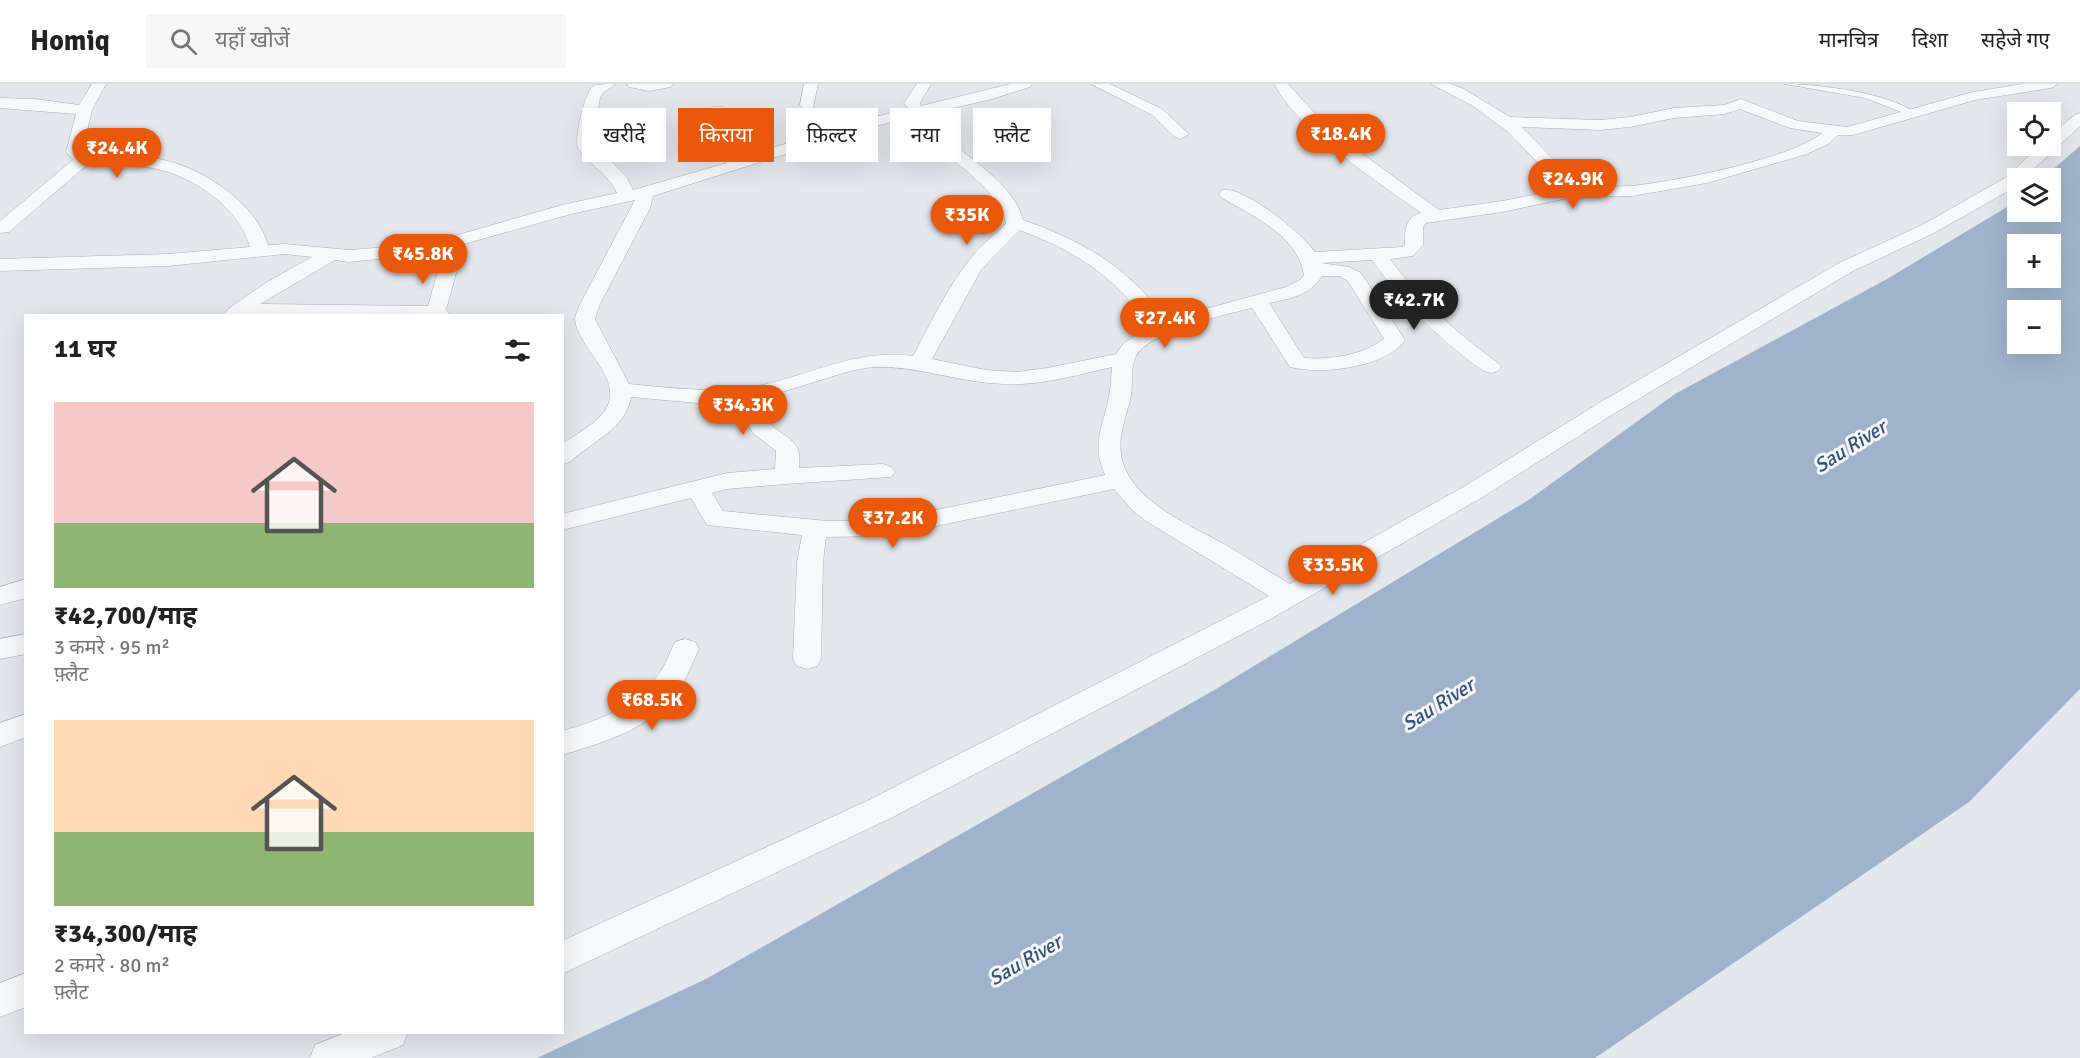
<!DOCTYPE html>
<html lang="hi">
<meta charset="utf-8">
<style>
body{margin:0;font-family:Signika,"Noto Sans Devanagari",sans-serif;background:#f6f6f6;color:#222;height:100vh;display:flex;flex-direction:column;font-size:22px;white-space:nowrap}
*{box-sizing:border-box;margin:0}
p{font-size:20px;color:#767676}
.icon{flex:none;width:33px;height:33px;fill:none;stroke:currentColor;stroke-width:2;stroke-linecap:round;stroke-linejoin:round}
.map{position:relative;flex:1;overflow:hidden}
.drawer{position:absolute;left:24px;top:230px;width:540px;height:720px;display:flex;flex-direction:column;background:#fff;border-radius:0px;box-shadow:0 6px 24px #0002}
.drawer>*{flex:none}
.hud{position:absolute;left:582px;top:24px;width:570px;height:54px;display:flex;gap:12px}
.controls{position:absolute;left:2007px;top:18px;display:grid;gap:12px}
.controls a{display:grid;place-items:center;width:54px;height:54px;border-radius:0px;background:#fff;box-shadow:0 6px 24px #0002;font-size:30px}
.price{position:absolute;translate:-50% -51px;padding:0 14px;border-radius:21px;background:#ea580c;color:#fff;font-size:20px;line-height:39px;filter:drop-shadow(0 2px 3px #0008)}
.price::after{content:'';position:absolute;left:50%;top:36px;width:18px;height:14px;margin-left:-9px;background:inherit;clip-path:polygon(0 0,100% 0,50% 100%)}
.price.current{background:#222;color:#fff}
ul{padding:0;list-style:none}
li{display:grid;align-content:center;gap:12px;height:318px;padding:0 30px}
li span{display:grid;place-items:center;height:186px;border-radius:0px;color:#555}
li>.icon{margin-inline-start:auto}
span .icon{width:108px;height:108px;fill:#fffc;stroke-width:1}
li b{font-size:26px}
h2{display:flex;justify-content:space-between;align-items:center;height:72px;padding:0 30px;font-size:26px}
.pill{padding:0 21px;border-radius:0px;background:#fff;box-shadow:0 6px 24px #0002;font-size:21px;line-height:54px}
.pill.current{background:#ea580c;color:#fff}
header{display:flex;align-items:center;gap:36px;box-sizing:border-box;height:84px;padding:0 30px;background:#fff;border-bottom:2px solid #e0e0e0}
header strong{font-size:28px}
nav{display:flex;gap:33px;margin-inline-start:auto;font-size:21px}
.search{width:420px;height:54px;background:#f6f6f6;display:flex;align-items:center;gap:15px;box-sizing:border-box;padding:0 21px;border-radius:0px;color:#767676;font-size:22px}
.map>svg:first-child{display:block}
.water{fill:#9fb4cc;fill-rule:evenodd}
.lines{fill:none;stroke-linecap:round;stroke-linejoin:round}
.service-casing{stroke:#a9aeb7;stroke-width:1}
.minor-casing{stroke:#a9aeb7;stroke-width:1}
.service{fill:#f7f8fa;fill-rule:evenodd}
.minor{fill:#f7f8fa;fill-rule:evenodd}
.labels{text-anchor:middle;stroke-width:6;stroke-linejoin:round;paint-order:stroke}
.water-label{font-size:20px;font-style:italic;fill:#34527a;stroke:#f4f6f9}
</style>
<header>
<strong>Homiq</strong>
<div class="search"><svg class="icon" aria-label="search" viewBox="0 0 24 24"><circle cx="10" cy="10" r="6"/><path d="M15 15l6 6"/></svg>यहाँ खोजें</div>
<nav><a>मानचित्र</a><a>दिशा</a><a>सहेजे गए</a></nav>
</header>
<div class="map">
<svg width="2080" height="974" viewBox="0 0 2080 974">
<rect width="100%" height="100%" fill="#e4e7ec"/>
<!-- water -->
<path class="water" d="M2080 62V605L1969 718 1595 974H537L706 895 1216 605 1530 415 1675 310 1887 195 2017 117 2018 128H2050V94H2043ZM2018 160H2050V194H2018ZM2018 226H2050V260H2018Z"/>
<g class="lines">
<defs>
<path id="service" d="M1785 0C1819 0 1889 9 1916 29L1909 31 1865 14Z"/>
<g id="minor">
<path d="M92 0H106L92 26 82 67C99 79 130 72 151 74 195 78 256 117 268 161L285 160 349 166 426 160 562 121 617 109C609 90 589 81 578 64 574 55 585 8 593 2 598 0 610 0 616 0L604 8 600 14 592 58 626 92 633 106 727 79 713 58 709 26 712 23H722L725 26 729 58 740 74 862 36 908 25 904 19 917 0H931L920 19 921 22 1010 0H1032L1030 3 992 15 871 43 653 112 650 124 599 222 595 235 629 300C670 304 712 309 753 303 808 293 855 264 913 272 932 237 949 199 976 168 985 157 997 150 1006 139 999 108 963 85 940 65L938 62 940 59H952C976 79 1015 103 1023 136 1081 156 1131 184 1165 236L1286 203 1300 196 1304 191C1298 152 1253 132 1222 114L1219 110 1222 106C1243 101 1303 150 1315 168L1402 163 1405 160C1405 145 1405 133 1421 129 1375 95 1301 50 1274 0H1288L1330 46 1439 126 1502 117 1563 105 1508 48 1473 22 1431 0H1451L1464 5 1510 33 1600 36 1630 33 1674 24 1724 21 1741 15 1798 37 1847 43 1973 8 2022 0H2058L2051 4 1975 16 1853 51H1838L1828 60 1807 70 1707 99 1632 112 1573 113 1502 128 1426 139 1423 143V161L1413 172 1390 175C1420 216 1456 249 1498 279L1501 283 1498 287 1491 289 1484 287C1439 256 1404 220 1372 176L1321 179 1349 183 1361 189 1405 256C1386 284 1320 291 1290 283L1252 224C1227 230 1148 248 1136 272 1130 284 1133 299 1131 312 1127 331 1118 350 1121 370 1127 415 1189 441 1224 460 1246 473 1268 487 1290 500L1465 402 1599 319 1839 179 1922 141 2005 94 2040 62H2050V51L2075 31 2080 29V42L2024 94H2018L2017 102 1934 149 1853 187 1615 329 1481 414 1267 537 891 734 562 890V857L869 716 1269 512 1146 437 1132 426 1114 405 888 452 826 453 823 478 821 575 817 582 807 585 797 582 793 575 797 478 802 451 707 441 691 414 562 446V430L727 389 775 385 776 367 753 349 745 336 747 316 697 319 631 313C626 345 591 358 570 378L562 380V360C576 350 593 342 603 329 629 297 577 265 575 235 575 232 578 226 579 222L635 116 571 130 464 160 446 226 451 231H227L225 229 228 225 267 198 312 173 285 170 168 182 0 187V175L168 170 250 163C240 125 195 93 157 85 135 80 110 84 88 80L9 148 0 149V137L73 76 66 68 76 30 0 24V14L35 15 79 21ZM1740 25 1790 44 1822 49C1791 75 1673 98 1630 102 1613 103 1596 102 1579 102L1522 43 1600 46 1630 43 1674 34 1725 30ZM1019 146C1075 166 1117 194 1150 243L1124 259 1116 270 1047 284 1017 288 986 286 932 275 981 186ZM444 166 428 222 260 220 335 176 349 178 427 170ZM1322 192H1340L1348 197 1384 255C1363 271 1330 276 1304 274L1269 219C1292 214 1309 212 1322 192ZM872 283C917 281 959 299 1004 300 1040 302 1077 291 1112 283 1111 293 1111 303 1109 312 1103 343 1091 360 1105 391L888 436 827 437 723 427 712 409 727 405 786 400 891 393 895 388 891 383 883 380 799 384C803 352 783 356 767 336L769 312 850 287Z"/>
<polygon points="627,0 673,0 671,3 649,7 629,3"/>
<polygon points="804,0 818,0 813,24 803,24 800,21"/>
<polygon points="1091,0 1110,0 1162,25 1189,50 1181,55 1175,53 1152,31"/>
<polygon points="26,495 26,514 0,521 0,503"/>
<polygon points="26,550 26,570 0,575 0,555"/>
<path d="M685 555 695 558 699 565C692 579 687 594 678 607 651 645 605 658 562 671V647C599 637 635 623 658 591 666 581 669 569 675 558Z"/>
<polygon points="26,630 26,653 0,663 0,639"/>
<polygon points="26,889 26,923 0,933 0,899"/>
<polygon points="347,948 408,948 403,961 371,974 310,974 315,961"/>
</g>
</defs>
<!-- service casing -->
<use href="#service" class="service-casing"/>
<!-- minor casing -->
<use href="#minor" class="minor-casing"/>
<!-- service -->
<use href="#service" class="service"/>
<!-- minor -->
<use href="#minor" class="minor"/>
</g>
<g class="labels">
<!-- water labels -->
<g class="water-label">
<text transform="translate(1850 362) rotate(-32)" y="7">Sau River</text>
<text transform="translate(1438 620) rotate(-32)" y="7">Sau River</text>
<text transform="translate(1025 876) rotate(-30)" y="7">Sau River</text>
</g>
</g>
</svg>
<div class="controls">
<a><svg class="icon" aria-label="locate" viewBox="0 0 24 24"><circle cx="12" cy="12" r="6"/><path d="M12 2v4M12 18v4M2 12h4M18 12h4"/></svg></a>
<a><svg class="icon" aria-label="layers" viewBox="0 0 24 24"><path d="M12 4l9 5-9 5-9-5zM3 14l9 5 9-5"/></svg></a>
<a>+</a>
<a>−</a>
</div>
<b class="price" style="left:1341px;top:81px">₹18.4K</b>
<b class="price" style="left:117px;top:95px">₹24.4K</b>
<b class="price" style="left:1573px;top:126px">₹24.9K</b>
<b class="price" style="left:967px;top:162px">₹35K</b>
<b class="price" style="left:423px;top:201px">₹45.8K</b>
<b class="price current" style="left:1414px;top:247px">₹42.7K</b>
<b class="price" style="left:1165px;top:265px">₹27.4K</b>
<b class="price" style="left:743px;top:352px">₹34.3K</b>
<b class="price" style="left:893px;top:465px">₹37.2K</b>
<b class="price" style="left:1333px;top:512px">₹33.5K</b>
<b class="price" style="left:652px;top:647px">₹68.5K</b>
<div class="hud">
<a class="pill">खरीदें</a>
<a class="pill current">किराया</a>
<a class="pill">फ़िल्टर</a>
<a class="pill">नया</a>
<a class="pill">फ़्लैट</a>
</div>
<section class="drawer">
<h2>11 घर<svg class="icon" aria-label="filters" viewBox="0 0 24 24"><path d="M4 7h16M4 17h16"/><circle cx="9" cy="7" r="2"/><circle cx="15" cy="17" r="2"/></svg></h2>
<ul>
<li><span style="background:linear-gradient(#f6c9c9 65%,#8fb573 0)"><svg class="icon" aria-label="home" viewBox="0 0 24 24"><path d="M3 11l9-7 9 7M6 9v11h12V9"/></svg></span><div><b>₹42,700/माह</b><p>3 कमरे · 95 m²</p><p>फ़्लैट</p></div></li>
<li><span style="background:linear-gradient(#ffd9b3 60%,#8fb573 0)"><svg class="icon" aria-label="home" viewBox="0 0 24 24"><path d="M3 11l9-7 9 7M6 9v11h12V9"/></svg></span><div><b>₹34,300/माह</b><p>2 कमरे · 80 m²</p><p>फ़्लैट</p></div></li>
</ul>
</section>
</div>
